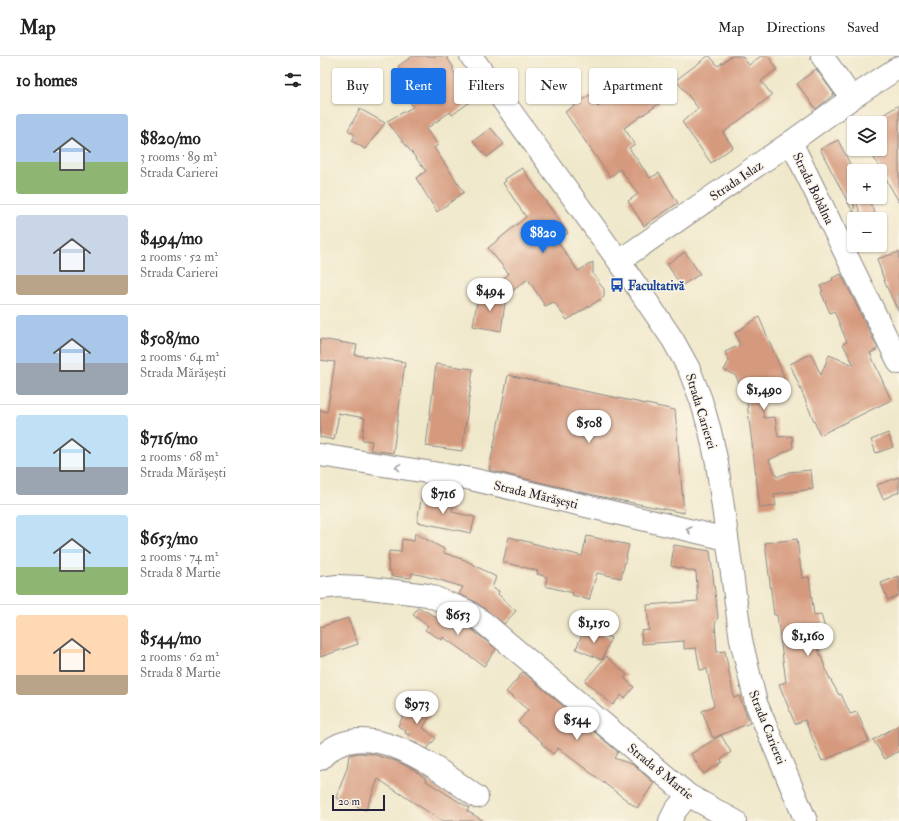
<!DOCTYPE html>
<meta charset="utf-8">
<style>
body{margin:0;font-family:"IM FELL Double Pica",serif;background:#f2f2f2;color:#222;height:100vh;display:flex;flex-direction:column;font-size:15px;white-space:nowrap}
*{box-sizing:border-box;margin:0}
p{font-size:13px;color:#767676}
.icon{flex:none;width:22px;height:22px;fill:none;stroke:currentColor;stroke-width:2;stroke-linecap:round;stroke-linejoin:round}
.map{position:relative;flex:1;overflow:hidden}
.drawer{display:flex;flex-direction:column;background:#fff;width:320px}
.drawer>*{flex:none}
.guide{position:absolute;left:12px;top:12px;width:380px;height:36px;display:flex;gap:8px}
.fabs{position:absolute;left:527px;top:60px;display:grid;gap:8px}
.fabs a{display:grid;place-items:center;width:40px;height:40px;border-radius:4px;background:#fff;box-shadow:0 1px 3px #0004;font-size:20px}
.scale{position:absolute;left:12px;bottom:10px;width:53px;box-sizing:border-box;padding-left:4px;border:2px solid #22223b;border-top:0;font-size:11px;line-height:14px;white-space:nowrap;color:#22223b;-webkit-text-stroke:3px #fcf5e5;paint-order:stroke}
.price{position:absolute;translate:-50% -34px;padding:0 9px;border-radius:14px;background:#fff;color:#222;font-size:13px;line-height:26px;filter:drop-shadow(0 1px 2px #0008)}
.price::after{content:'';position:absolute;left:50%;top:24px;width:12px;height:9px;margin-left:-6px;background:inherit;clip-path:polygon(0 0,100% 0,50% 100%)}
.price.current{background:#1a73e8;color:#fff}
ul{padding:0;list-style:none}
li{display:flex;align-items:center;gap:12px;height:100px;padding:0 16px}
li+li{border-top:1px solid #e0e0e0}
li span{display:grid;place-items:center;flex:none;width:112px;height:80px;border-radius:4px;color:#555}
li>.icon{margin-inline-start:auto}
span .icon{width:48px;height:48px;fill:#fffc;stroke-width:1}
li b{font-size:17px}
h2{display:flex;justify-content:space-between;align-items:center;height:48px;padding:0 16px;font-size:17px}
.pill{padding:0 14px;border-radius:4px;background:#fff;box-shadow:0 1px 3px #0004;font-size:14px;line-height:36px}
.pill.current{background:#1a73e8;color:#fff}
header{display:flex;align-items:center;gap:24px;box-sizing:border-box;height:56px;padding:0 20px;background:#fff;border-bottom:1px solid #e0e0e0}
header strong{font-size:19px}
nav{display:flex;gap:22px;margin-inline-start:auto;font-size:14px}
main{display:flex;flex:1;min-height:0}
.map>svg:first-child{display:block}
.building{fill:#d59a7e}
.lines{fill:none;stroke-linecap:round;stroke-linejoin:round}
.minor-casing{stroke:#898583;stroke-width:24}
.minor{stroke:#fff;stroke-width:22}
.oneway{stroke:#9c9ca7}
.labels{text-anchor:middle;stroke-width:3;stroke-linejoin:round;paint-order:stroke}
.street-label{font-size:13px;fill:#22223b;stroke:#fcf5e5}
.transit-label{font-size:13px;font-weight:bold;fill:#164399;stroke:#fcf5e5;text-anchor:start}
</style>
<header>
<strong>Map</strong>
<nav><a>Map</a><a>Directions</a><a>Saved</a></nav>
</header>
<main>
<section class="drawer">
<h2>10 homes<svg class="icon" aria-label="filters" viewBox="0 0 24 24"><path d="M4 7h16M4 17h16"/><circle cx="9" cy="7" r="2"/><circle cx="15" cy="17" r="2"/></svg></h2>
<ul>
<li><span style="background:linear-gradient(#a9c7e8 60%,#8fb573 0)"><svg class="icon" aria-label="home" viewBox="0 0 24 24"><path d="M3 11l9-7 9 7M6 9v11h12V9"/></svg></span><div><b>$820/mo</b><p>3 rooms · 89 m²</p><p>Strada Carierei</p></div></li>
<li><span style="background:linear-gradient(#c9d6e8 75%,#b9a48a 0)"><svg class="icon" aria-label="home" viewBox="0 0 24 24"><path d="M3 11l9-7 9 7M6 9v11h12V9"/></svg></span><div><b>$494/mo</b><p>2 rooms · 52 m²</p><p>Strada Carierei</p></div></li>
<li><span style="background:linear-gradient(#a9c7e8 60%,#9aa5b1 0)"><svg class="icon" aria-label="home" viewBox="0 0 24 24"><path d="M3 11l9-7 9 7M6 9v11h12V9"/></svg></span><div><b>$508/mo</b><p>2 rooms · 64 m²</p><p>Strada Mărășești</p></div></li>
<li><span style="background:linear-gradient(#bfe0f5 65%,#9aa5b1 0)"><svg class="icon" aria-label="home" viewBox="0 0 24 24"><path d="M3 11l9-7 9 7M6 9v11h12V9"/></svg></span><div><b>$716/mo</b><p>2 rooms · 68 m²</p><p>Strada Mărășești</p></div></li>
<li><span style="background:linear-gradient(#bfe0f5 65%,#8fb573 0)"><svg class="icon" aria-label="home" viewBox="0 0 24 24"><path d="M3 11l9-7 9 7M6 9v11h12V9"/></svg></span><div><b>$653/mo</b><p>2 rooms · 74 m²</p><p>Strada 8 Martie</p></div></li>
<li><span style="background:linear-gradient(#ffd9b3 75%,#b9a48a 0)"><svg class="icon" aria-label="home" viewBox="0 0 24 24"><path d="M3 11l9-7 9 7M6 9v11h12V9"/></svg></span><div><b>$544/mo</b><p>2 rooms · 62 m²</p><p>Strada 8 Martie</p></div></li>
</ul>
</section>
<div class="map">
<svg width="579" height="765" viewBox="0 0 579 765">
<rect width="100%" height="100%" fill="#fcf5e5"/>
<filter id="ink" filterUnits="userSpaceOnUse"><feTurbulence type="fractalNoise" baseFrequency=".025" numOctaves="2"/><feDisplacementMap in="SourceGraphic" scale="8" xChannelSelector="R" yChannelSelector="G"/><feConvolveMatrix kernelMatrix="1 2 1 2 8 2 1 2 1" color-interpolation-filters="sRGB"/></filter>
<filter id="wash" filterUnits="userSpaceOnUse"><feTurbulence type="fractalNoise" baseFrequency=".012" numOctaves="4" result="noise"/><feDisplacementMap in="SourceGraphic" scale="16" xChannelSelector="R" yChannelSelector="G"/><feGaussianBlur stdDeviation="0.9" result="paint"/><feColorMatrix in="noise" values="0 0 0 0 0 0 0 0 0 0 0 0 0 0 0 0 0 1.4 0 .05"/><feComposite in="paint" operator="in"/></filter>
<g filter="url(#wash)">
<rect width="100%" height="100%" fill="#f0e8cb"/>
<g id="blocks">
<!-- building -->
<g class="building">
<polygon points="93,0 126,0 134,12 132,13 154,43 132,59 130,56 106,73 118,89 114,92 144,136 117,156 96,122 106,115 67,65 93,51 90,46 99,40 78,10"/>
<polygon points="388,0 390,0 398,10 411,0 422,0 429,9 441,0 448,0 457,13 441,25 452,39 403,77 413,91 391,107 362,66 378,52 356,24"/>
<polygon points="496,13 514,38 496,53 477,28"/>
<polygon points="310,19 314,24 321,20 340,47 304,72 315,88 309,92 330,122 339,117 358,147 324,170 308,145 318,138 300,113 290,121 245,56 270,39 278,51 301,33 297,28"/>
<polygon points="579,49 579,146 549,93 560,93 560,67 550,67"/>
<polygon points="40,53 65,67 45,93 32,85 35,79 28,74"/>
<polygon points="171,72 184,88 167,101 153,85"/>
<polygon points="518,84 534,116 534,158 500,93"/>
<polygon points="202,112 248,177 237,185 258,215 273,206 273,219 278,223 279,227 284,233 284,241 247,264 234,246 225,250 208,223 188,238 179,225 189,218 168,192 206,161 183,127 186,125 185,123"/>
<polygon points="535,141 547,141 558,163 542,163"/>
<polygon points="365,196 380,218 361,230 347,208"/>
<polygon points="579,196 579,257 565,227 557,203"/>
<polygon points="521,218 558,293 550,297 571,344 500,379 470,308 491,298 501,319 509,299 534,309 523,288 527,286 514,255 510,257 501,236 503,235 500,230 513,224 512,222"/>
<polygon points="169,238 186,240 181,275 153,270 158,239 169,241"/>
<polygon points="439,261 463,318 465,330 440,337 444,362 455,361 458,381 472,380 473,392 449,404 457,421 469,416 491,414 493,433 454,438 456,450 440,452 427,347 416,320 404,314 409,305 405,296 420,289 415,277"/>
<polygon points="0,283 37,289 35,299 85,306 73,397 50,394 52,385 42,384 45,362 17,357 19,358 14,384 0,381 0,354 7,356 15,306 0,304"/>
<polygon points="116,308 153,313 142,395 106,390"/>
<polygon points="188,319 355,354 364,457 278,440 169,414"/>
<polygon points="568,377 573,391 556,397 551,384"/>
<polygon points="579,421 579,436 563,443 557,429"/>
<polygon points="102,439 134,445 132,456 155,461 151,477 97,466"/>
<polygon points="95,477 124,493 124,497 145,504 176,521 172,532 179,535 178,538 196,555 184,568 154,545 139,538 143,531 113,522 92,517 91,522 71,520 71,515 68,514 69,495 81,496 82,483 94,485"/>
<polygon points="267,480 309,489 301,522 277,517 269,544 252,539 253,537 225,530 227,521 217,518 218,515 183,506 189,481 262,500"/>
<polygon points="477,483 482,522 489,521 494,559 501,558 509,587 498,593 509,621 519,639 521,638 530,658 537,656 549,685 502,705 485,664 475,668 459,628 466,626 457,559 454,559 445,487"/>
<polygon points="354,489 390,495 398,561 395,568 397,596 405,595 414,642 419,640 430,667 393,682 382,655 394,650 387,613 380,614 376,592 364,593 364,585 322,588 321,575 329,574 327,549 378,545 376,516 351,510"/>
<polygon points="579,520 579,539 568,544 561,527"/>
<polygon points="98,551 123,565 126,560 141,566 155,576 176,593 164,610 123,581 122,584 105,574 108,570 93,559"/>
<polygon points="28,562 38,588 0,601 0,571"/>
<polygon points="265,571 291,582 282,604 256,593"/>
<polygon points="286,600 307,619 304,622 314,631 305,642 301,639 293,649 265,625"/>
<polygon points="203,616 298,696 294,702 314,709 334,727 317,752 238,692 233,698 221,687 222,686 198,666 208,654 186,636"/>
<polygon points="91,645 112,656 103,672 116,682 107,693 88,683 90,679 85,677 86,675 78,670"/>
<polygon points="579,669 579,695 565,703 553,684"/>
<polygon points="401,679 411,696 401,703 402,706 384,718 371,698"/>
<polygon points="39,697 52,698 76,705 92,713 107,723 106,725 149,752 147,755 164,765 122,765 58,723 46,754 16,742 27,712 29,699"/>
</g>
</g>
</g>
<g filter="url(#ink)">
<use href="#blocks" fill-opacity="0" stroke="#898583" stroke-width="1"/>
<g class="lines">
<defs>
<g id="minor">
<polyline points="151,0 313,225 353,284 369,313 381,344 390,375 397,407 421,584 436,647 486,765"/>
<polyline points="502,0 532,42"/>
<polyline points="471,86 579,307"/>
<polyline points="299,205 471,86 532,42 579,11"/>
<polyline points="0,399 151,423 407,483"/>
<polyline points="0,532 18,530 41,531 108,539 147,555 163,566 368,739 415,765"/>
<path d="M0 703C44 654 118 713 157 741"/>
<polyline points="350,765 355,755 368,739"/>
</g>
</defs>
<!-- minor casing -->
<use href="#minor" class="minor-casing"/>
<!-- minor -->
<use href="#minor" class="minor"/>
</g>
<!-- one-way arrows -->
<defs><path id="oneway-chevron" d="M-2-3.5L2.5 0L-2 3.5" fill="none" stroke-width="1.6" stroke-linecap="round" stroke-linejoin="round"/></defs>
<g class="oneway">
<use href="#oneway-chevron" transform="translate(78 411) rotate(-171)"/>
<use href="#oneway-chevron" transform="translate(369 474) rotate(-167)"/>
</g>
</g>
<!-- icons -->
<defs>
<symbol id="bus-bare" viewBox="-9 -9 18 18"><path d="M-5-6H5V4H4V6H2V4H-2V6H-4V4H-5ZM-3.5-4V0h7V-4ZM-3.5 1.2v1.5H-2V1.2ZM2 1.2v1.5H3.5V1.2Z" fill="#1a4fb4" stroke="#fcf5e5" stroke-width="2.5" paint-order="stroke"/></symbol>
</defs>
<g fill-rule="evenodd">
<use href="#bus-bare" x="287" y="219" width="20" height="20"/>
</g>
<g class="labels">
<!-- street labels -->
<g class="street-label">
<text transform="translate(416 124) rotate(-34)" y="5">Strada Islaz</text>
<text transform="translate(494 132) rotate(64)" y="5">Strada Bobâlna</text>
<text transform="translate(382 355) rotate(73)" y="5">Strada Carierei</text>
<text transform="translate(216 438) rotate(13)" y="5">Strada Mărășești</text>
<text transform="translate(448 671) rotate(68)" y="5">Strada Carierei</text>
<text transform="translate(341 715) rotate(39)" y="5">Strada 8 Martie</text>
</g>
<!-- transit labels -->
<g class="transit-label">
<text x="308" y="234">Facultativă</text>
</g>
</g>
</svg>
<div class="fabs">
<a><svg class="icon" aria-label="layers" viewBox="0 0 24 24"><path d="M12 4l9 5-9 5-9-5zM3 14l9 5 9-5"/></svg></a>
<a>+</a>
<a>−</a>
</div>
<div class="scale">20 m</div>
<b class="price current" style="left:223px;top:198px">$820</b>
<b class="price" style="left:170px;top:256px">$494</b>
<b class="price" style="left:444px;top:355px">$1,490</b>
<b class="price" style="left:269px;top:388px">$508</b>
<b class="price" style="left:123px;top:459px">$716</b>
<b class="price" style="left:138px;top:580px">$653</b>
<b class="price" style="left:274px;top:588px">$1,150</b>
<b class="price" style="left:488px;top:601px">$1,160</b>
<b class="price" style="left:97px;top:669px">$973</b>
<b class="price" style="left:257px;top:685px">$544</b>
<div class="guide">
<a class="pill">Buy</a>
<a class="pill current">Rent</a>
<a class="pill">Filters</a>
<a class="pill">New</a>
<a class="pill">Apartment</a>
</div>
</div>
</main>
